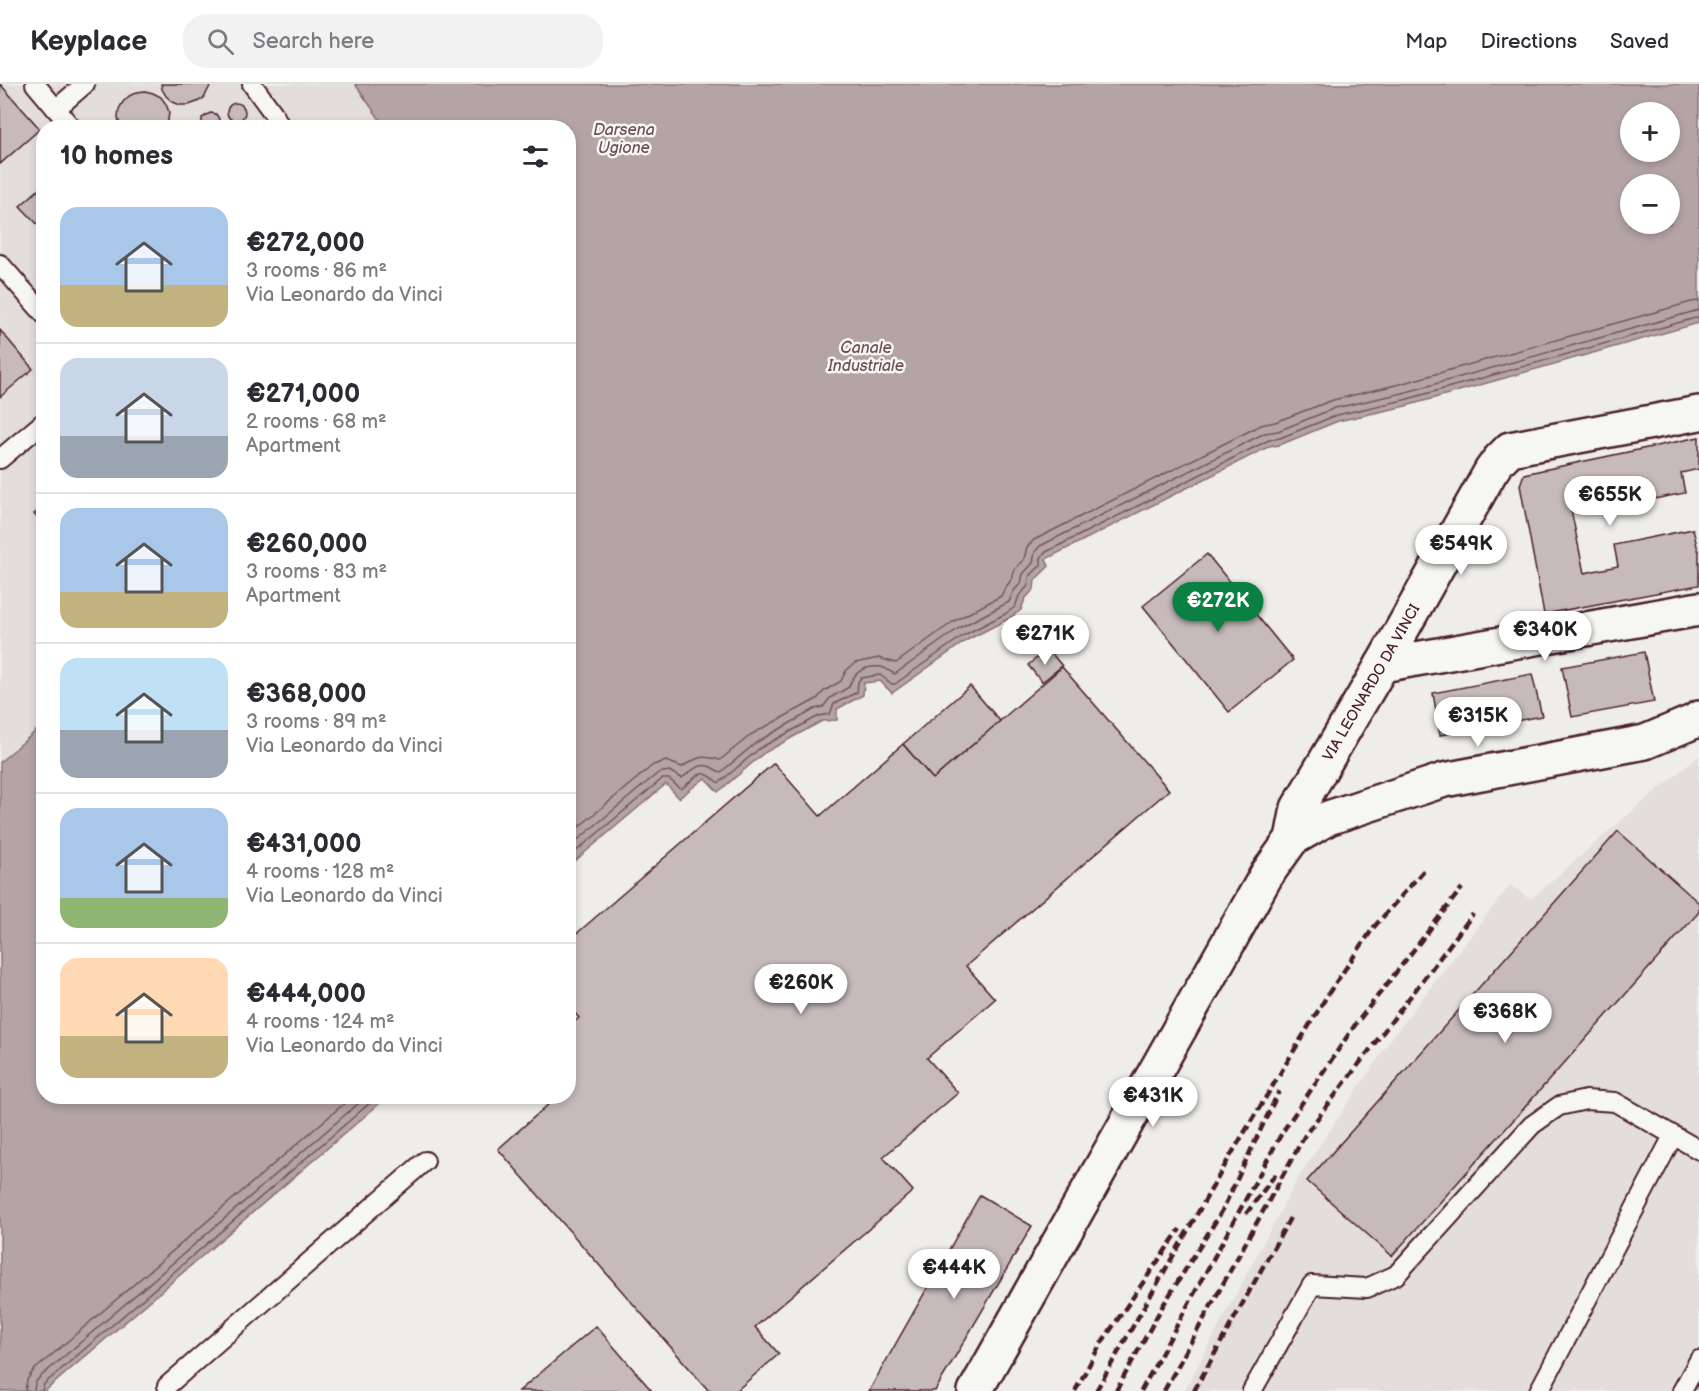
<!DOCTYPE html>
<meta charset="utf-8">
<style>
body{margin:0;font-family:"Balsamiq Sans",sans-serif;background:#f2f2f3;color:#2b2b33;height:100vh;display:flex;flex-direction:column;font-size:22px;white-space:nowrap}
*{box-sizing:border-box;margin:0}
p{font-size:20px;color:#7c7c81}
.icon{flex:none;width:33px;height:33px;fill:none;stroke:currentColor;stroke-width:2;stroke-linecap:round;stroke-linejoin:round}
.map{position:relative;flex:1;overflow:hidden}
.panel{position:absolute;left:36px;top:36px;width:540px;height:984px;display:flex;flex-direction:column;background:#fff;border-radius:24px;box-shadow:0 3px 9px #0003}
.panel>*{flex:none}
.fabs{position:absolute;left:1620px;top:18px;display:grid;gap:12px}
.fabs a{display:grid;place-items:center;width:60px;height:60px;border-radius:50%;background:#fff;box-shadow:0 3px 9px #0003;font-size:30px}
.price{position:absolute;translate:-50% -51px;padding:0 14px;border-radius:21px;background:#fff;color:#222;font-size:20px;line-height:39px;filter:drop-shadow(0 2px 3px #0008)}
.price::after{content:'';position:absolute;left:50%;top:36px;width:18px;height:14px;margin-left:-9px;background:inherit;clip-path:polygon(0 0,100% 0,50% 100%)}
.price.active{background:#0b8043;color:#fff}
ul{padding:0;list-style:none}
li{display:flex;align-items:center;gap:18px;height:150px;padding:0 24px}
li+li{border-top:2px solid #e1e1e2}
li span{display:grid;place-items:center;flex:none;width:168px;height:120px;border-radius:18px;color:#555}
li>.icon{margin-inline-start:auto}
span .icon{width:72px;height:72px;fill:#fffc;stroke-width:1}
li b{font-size:26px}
h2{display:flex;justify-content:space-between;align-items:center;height:72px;padding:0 24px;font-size:26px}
header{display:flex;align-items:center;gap:36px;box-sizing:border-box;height:84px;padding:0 30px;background:#fff;border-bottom:2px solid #e1e1e2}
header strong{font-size:28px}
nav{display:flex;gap:33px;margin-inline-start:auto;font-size:21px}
.search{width:420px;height:54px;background:#f2f2f3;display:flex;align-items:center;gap:15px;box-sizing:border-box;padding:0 21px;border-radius:24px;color:#7c7c81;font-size:22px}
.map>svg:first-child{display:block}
.built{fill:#e3dedc}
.water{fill:#b4a4a5;stroke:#8a6f74;stroke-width:1.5;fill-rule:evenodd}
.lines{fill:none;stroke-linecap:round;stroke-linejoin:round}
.shore{stroke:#74545c;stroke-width:1.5}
.building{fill:#c6babb;stroke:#4a1f2b;stroke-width:1.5}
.service-casing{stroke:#4a1f2b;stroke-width:22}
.minor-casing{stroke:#4a1f2b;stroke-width:38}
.service{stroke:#f6f6f2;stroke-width:18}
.minor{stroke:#f6f6f2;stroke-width:33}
.rail{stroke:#4a1f2b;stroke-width:4.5;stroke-dasharray:9 4.5;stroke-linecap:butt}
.labels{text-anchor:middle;stroke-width:5;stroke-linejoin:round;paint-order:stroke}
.street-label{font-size:15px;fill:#4a1f2b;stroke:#f6f6f2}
.water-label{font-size:16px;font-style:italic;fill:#6f4e56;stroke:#f6f6f2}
</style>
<header>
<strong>Keyplace</strong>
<div class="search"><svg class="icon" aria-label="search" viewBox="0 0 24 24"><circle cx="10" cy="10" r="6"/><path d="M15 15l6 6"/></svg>Search here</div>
<nav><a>Map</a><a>Directions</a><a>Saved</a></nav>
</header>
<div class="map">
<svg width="1699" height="1307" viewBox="0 0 1699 1307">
<rect width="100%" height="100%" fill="#efedea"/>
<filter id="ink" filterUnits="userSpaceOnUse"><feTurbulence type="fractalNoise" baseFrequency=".0167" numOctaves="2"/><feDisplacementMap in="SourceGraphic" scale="12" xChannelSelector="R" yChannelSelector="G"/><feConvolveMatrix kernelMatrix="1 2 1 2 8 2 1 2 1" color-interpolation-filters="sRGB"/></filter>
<g filter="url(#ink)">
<!-- built -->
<g class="built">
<polygon points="0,0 355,0 385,43 44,44 43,641 0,678"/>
<polygon points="1699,672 1699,1307 1184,1307 1298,1094 1393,952 1510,801 1531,815 1638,722"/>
</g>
<!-- water -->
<g class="water">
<path d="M355 0H1699V239L1406 322 1338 337 1282 360 1275 362 1272 361 1046 475 1049 482 1035 496 1034 505 1025 515 1021 526 1008 535 967 556 892 609 880 597 864 599 863 611 837 625V636L822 637 764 669 718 708 705 694 679 714 666 700 569 782 568 44 385 43ZM1670 28V68H1630V28ZM1670 100V140H1630V100Z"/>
<polygon points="43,641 44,1012 387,1013 45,1307 0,1307 0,678"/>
</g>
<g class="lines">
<!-- shore -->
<g class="shore">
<path d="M568 752 653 681 666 677 682 683C699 672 702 671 720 676L752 650 817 615 824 607 841 597 846 587 855 579 879 574 896 579 954 537 1001 512 1005 504 1012 495 1015 485 1024 475 1027 463 1034 456 1261 341 1275 338 1333 316 1400 300 1691 218 1699 217"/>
<path d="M568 764 658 689 669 687 682 694C689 689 698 679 708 682 713 683 716 687 721 688L757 658 815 625 823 623 830 614 849 603C853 588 866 581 881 583 887 584 891 589 895 590L959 544 1009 518 1013 508 1021 499 1023 490 1033 479 1035 468 1040 462 1265 349 1278 347 1335 324 1403 309 1699 226"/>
<path d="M568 774 662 695H669L681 705C697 694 700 681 717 698H720L760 664 819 632 830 630 834 620 857 608 858 598 861 594 880 591 892 600H895L964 551 1005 530 1015 523 1019 512 1028 502 1029 493 1041 481V474L1044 469 1269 356 1280 354 1337 331 1404 316 1699 233"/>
<polyline points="25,1307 27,1296 33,1287 353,1012"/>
<polyline points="34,1307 35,1299 39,1294 367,1012"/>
<polyline points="42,1307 44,1300 378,1012"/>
</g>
</g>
<!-- building -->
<g class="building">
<polygon points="0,0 40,45 0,80"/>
<polygon points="161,0 211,0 204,14 197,18 189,21 180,21 173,18 166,12 162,5"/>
<polygon points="145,7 153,9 161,13 166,20 169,28 167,44 121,44 118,34 119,25 123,18 129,12 137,8"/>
<circle cx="236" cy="28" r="9"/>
<polygon points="210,29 216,30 219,35 218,44 203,44 202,42 202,34"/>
<polygon points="44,101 44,147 20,122"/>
<polygon points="0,246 33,285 0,313"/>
<polygon points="1699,353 1699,385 1681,389 1685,409 1603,425 1599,404 1568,411 1584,489 1618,482 1614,461 1693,445 1698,466 1699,466 1699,501 1544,530 1520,401 1524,390"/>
<polygon points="44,422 44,441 34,430"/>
<polygon points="1207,470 1293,576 1229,628 1143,522"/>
<polygon points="1048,565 1062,582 1042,598 1028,581"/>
<polygon points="1644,568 1654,618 1572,633 1562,583"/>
<polygon points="1062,583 1169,706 966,882 995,915 927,974 958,1009 883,1073 913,1107 755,1243 779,1270 736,1307 709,1307 498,1065 558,1012 568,1012 568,943 579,934 568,921 568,857 774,679 820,732 903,660 933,695"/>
<polygon points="1532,590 1542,632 1440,651 1433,609"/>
<polygon points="970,602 1000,637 933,695 903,660"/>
<polygon points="1618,747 1699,819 1699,828 1392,1172 1307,1097"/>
<polygon points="980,1111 1032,1142 935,1307 869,1307"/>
<polygon points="596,1242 652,1307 519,1307"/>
</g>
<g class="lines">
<defs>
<g id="service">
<polyline points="35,0 72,44"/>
<polyline points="252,0 273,29 281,44"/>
<polyline points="56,25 85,0"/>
<polyline points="0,180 44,230"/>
<polyline points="0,375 44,338"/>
<polyline points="167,1302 425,1077"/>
<polyline points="1252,1307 1312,1201 1367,1204 1396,1191 1532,1041 1559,1022 1586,1016 1615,1018 1699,1066"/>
<polyline points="1539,1307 1673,1052"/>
<polyline points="1682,1307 1699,1276"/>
</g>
<g id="minor">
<polyline points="1382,581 1699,525"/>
<path id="s1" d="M1292 755 1298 724 1382 581 1491 387 1499 376 1510 365 1699 329"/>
<polyline points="975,1307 1267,790 1292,755 1328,734 1444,696 1645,658 1695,637 1699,634"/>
</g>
</defs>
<!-- service casing -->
<use href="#service" class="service-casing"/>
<!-- minor casing -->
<use href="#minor" class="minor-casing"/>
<!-- service -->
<use href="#service" class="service"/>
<!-- minor -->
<use href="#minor" class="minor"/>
<!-- rail -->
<g class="rail">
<polyline points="1246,1130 1278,1087"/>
<polyline points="1075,1307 1100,1261 1180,1145"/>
<polyline points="1096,1307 1232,1069 1330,907 1374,843 1425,785"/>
<polyline points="1116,1307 1162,1223 1222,1127 1279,1007"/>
<polyline points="1141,1307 1283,1047 1355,941 1462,804"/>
<polyline points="1164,1307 1305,1051 1473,830"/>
<polyline points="1194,1307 1290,1134"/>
</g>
</g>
</g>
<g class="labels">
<!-- street labels -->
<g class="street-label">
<text dy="5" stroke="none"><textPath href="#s1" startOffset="177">VIA LEONARDO DA VINCI</textPath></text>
</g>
<!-- water labels -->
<g class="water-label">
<text x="624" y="51">Darsena<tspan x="624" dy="18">Ugione</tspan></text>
<text x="866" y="269">Canale<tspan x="866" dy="18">Industriale</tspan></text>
</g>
</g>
</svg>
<div class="fabs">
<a>+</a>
<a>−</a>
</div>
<b class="price" style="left:1610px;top:443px">€655K</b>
<b class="price" style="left:1461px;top:492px">€549K</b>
<b class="price active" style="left:1218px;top:549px">€272K</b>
<b class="price" style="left:1545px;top:578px">€340K</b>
<b class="price" style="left:1045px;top:582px">€271K</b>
<b class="price" style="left:1478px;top:664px">€315K</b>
<b class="price" style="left:801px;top:931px">€260K</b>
<b class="price" style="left:1505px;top:960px">€368K</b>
<b class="price" style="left:1153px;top:1044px">€431K</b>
<b class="price" style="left:954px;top:1216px">€444K</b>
<section class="panel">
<h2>10 homes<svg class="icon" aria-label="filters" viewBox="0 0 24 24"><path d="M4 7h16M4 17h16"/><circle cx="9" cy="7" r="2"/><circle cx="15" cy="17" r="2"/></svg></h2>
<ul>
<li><span style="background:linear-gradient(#a9c7e8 65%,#c2b280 0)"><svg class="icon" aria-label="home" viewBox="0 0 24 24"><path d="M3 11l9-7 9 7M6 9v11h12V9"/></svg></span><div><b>€272,000</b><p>3 rooms · 86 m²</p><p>Via Leonardo da Vinci</p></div></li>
<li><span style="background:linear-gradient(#c9d6e8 65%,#9aa5b1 0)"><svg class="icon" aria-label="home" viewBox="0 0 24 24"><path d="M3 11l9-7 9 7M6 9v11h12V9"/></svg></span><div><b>€271,000</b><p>2 rooms · 68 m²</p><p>Apartment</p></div></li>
<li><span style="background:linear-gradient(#a9c7e8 70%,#c2b280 0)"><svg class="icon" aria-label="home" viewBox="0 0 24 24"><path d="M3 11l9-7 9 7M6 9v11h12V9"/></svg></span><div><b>€260,000</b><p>3 rooms · 83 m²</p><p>Apartment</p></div></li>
<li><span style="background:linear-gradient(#bfe0f5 60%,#9aa5b1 0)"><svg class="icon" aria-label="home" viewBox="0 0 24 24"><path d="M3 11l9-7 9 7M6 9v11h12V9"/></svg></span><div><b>€368,000</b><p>3 rooms · 89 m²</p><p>Via Leonardo da Vinci</p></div></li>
<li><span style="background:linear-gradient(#a9c7e8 75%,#8fb573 0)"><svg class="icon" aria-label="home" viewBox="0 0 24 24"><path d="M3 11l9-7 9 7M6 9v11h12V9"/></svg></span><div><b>€431,000</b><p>4 rooms · 128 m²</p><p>Via Leonardo da Vinci</p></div></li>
<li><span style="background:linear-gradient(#ffd9b3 65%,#c2b280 0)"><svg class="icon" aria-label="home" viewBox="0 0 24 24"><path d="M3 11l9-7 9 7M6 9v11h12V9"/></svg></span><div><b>€444,000</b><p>4 rooms · 124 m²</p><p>Via Leonardo da Vinci</p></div></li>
</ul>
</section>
</div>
